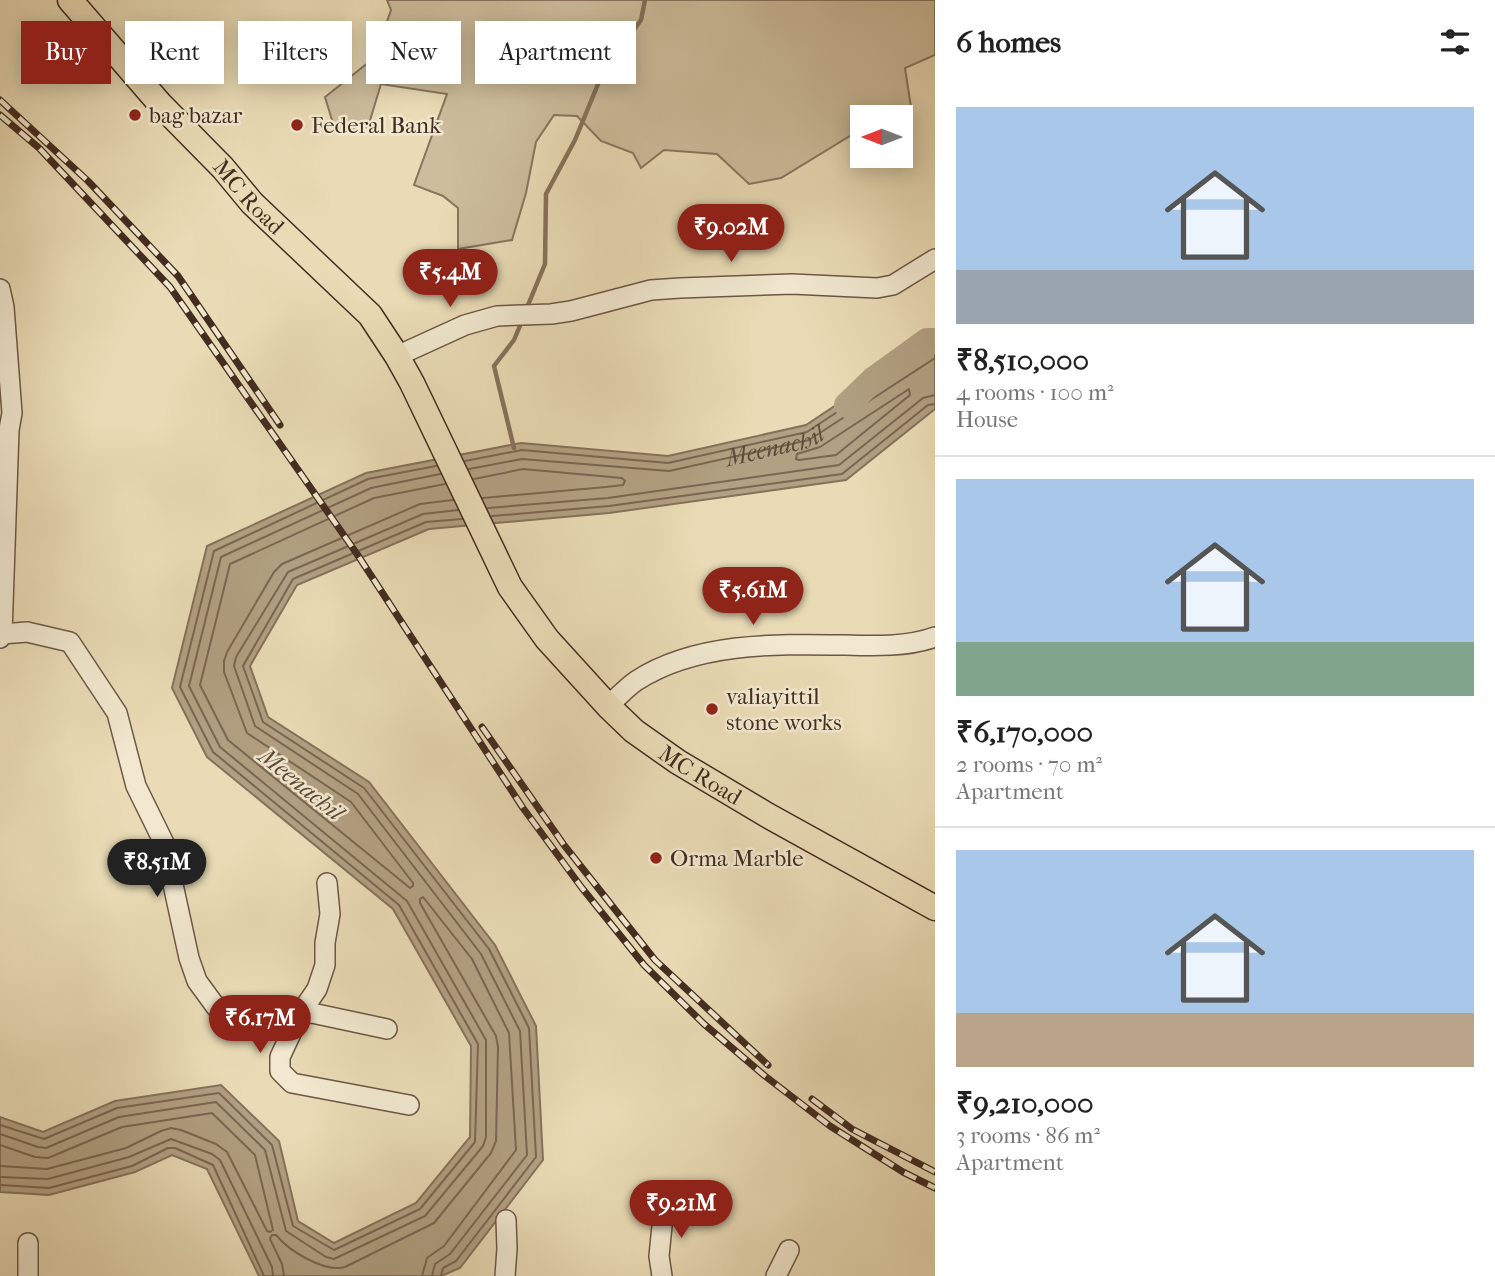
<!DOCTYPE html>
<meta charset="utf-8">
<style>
body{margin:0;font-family:"IM FELL French Canon",serif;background:#f2f2f2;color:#222;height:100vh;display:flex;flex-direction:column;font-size:26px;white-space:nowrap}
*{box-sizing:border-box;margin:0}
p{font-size:23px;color:#767676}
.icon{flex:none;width:38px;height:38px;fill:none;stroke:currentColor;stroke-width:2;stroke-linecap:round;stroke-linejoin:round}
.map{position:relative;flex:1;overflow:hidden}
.details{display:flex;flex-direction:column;background:#fff;width:560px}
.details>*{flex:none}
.top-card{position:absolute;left:21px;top:21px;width:665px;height:63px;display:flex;gap:14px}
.needle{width:46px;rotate:270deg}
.controls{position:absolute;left:850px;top:105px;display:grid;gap:14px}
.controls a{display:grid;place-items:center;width:63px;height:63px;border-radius:0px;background:#fff;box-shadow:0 4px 18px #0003;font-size:35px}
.price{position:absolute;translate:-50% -60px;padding:0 16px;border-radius:24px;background:#8f2418;color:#fff;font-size:23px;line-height:46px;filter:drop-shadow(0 2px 4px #0008)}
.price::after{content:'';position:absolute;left:50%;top:42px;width:21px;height:16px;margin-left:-10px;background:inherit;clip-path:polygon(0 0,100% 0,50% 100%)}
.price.active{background:#222;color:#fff}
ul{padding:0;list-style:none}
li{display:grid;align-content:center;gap:14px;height:371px;padding:0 21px}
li+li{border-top:2px solid #e0e0e0}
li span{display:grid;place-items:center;height:217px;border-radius:0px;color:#555}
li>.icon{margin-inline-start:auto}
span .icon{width:126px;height:126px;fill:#fffc;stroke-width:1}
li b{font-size:30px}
h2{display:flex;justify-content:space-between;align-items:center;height:84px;padding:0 21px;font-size:30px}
.tag{padding:0 24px;border-radius:0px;background:#fff;box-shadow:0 4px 18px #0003;font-size:24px;line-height:63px}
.tag.active{background:#8f2418;color:#fff}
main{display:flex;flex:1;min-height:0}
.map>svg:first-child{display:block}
.green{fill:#cdbd9c;stroke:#88755e;stroke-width:2}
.water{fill:#b1a082;stroke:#85725b;stroke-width:2}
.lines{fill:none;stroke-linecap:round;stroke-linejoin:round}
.shore{stroke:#7a6651;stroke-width:2}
.stream{stroke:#85725b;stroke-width:4.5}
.river{stroke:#b1a082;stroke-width:26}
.minor-casing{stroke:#6c5845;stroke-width:22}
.major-casing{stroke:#432d20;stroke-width:27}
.minor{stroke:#f1e8cf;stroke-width:19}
.major{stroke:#e9dbb5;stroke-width:24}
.rail-casing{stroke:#432d20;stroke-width:7}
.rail{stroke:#f1e8cf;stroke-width:4.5;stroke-dasharray:13;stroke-linecap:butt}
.poi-dot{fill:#8f2418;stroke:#f1e8cf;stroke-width:2.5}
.labels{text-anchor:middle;stroke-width:5;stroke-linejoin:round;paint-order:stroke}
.poi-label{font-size:23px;fill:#432d20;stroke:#f1e8cf;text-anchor:start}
.street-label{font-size:23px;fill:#432d20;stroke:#f1e8cf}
.water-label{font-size:24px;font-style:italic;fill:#5e4a38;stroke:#f1e8cf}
</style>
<main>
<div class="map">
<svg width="935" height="1276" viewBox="0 0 935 1276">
<rect width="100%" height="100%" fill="#e9dbb5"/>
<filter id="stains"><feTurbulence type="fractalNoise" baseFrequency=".00286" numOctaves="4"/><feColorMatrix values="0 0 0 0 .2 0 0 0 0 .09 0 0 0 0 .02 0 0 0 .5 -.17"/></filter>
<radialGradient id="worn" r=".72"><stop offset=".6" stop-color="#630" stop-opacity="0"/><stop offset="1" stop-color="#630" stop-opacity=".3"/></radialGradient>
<!-- green -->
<polygon class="green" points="387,0 935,0 935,55 905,68 911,107 887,117 863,117 863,128 781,178 749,184 717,154 664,150 641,168 633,153 601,141 577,116 554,115 536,142 526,193 512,240 458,249 458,208 443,196 414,185 447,94 381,84 368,127 335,130 325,97 374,58 391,10"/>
<!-- water -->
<polygon class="water" points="935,339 935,409 846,480 609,513 429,529 297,585 250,666 268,717 369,782 495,945 536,1026 543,1160 460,1268 441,1276 259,1276 207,1169 172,1155 135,1172 49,1195 0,1192 0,1117 43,1132 115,1101 221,1085 279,1141 298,1221 334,1243 416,1203 470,1137 471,1046 393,909 207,757 172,688 207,546 366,473 521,443 668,456 806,425"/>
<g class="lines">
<!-- shore -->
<g class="shore">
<polygon points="909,389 910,395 836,455 799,460 796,459 797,454 820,447"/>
<polyline points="465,461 522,450 668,463 807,432 935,347"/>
<path id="s1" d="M469 469 522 459 669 471 809 440 935 358"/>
<polyline points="474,479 523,469 622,478 625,481 623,485 606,487 483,498"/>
<polyline points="445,484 374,498 230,564 200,685 228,740 410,888 413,886 413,883 351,802 247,733 224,672 224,661 227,652 274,572 282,564 420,504 453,500"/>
<polyline points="488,508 608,498 839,465 923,398 935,395"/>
<polyline points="492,516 609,506 842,474 928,405 935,404"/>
<polyline points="0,1125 44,1139 117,1108 219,1093 272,1145 293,1226 334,1250 420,1209 475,1142 478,1044 399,905 213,752 180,687 214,551 368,479 436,466"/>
<polyline points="0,1134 38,1147 46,1148 119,1117 216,1102 265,1150 286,1231 326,1257 334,1259 425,1216 483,1146 486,1137 486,1040 407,901 220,747 189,686 221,557 371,488 440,474"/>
<polyline points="0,1145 35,1157 48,1158 122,1127 212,1113 255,1155 273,1230 270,1232 267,1231 227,1152 216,1144 181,1130 171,1128 161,1131 126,1148 47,1169 0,1166"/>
<polyline points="0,1177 48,1179 129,1157 171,1139 212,1154 220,1160 272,1267 273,1276"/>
<polyline points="0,1185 49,1188 132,1166 168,1148 175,1148 213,1165 264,1276"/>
<path d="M284 1276 282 1264 270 1239 272 1235H276C289 1251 325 1273 345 1267L434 1223 491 1153 496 1141 498 1047 496 1036 420 903V899L423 897 472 959 509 1033 516 1150 444 1246 427 1258 422 1276"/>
<polyline points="432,1276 435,1264 450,1254 527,1155 520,1031 481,954 358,794 255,726 234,666 236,657 288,572 423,514 458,510"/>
<polyline points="441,1276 443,1268 456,1261 536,1157 529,1028 489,949 364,788 263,722 243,666 293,579 426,522 462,519"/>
</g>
<!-- stream -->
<g class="stream">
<polyline points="526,310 545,264 546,194 575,140 603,72 641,20 645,0"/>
<polyline points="514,448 494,366 514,340 522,321"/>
</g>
<!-- river -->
<polyline class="river" points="847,405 873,380 927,341 935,341"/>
<defs>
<g id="minor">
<polyline points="0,289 4,307 12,413 9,430 2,634 0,638"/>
<polyline points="397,356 465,325 497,316 551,314 571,311 651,290 680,288 792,284 877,288 893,285 935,259"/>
<polyline points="2,634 27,632 70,642 117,713 136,786 164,843 189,958 197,981 216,1007 284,1014 312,1013 387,1029"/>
<path d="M608 706C617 698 626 688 636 681 696 642 776 644 845 645 873 646 908 647 935 637"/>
<polyline points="327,883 330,914 325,943 325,965 317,989 300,1014 280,1057 280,1071 292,1083 409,1105"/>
<polyline points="28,1276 28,1243"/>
<polyline points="505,1276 507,1249 506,1220"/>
<polyline points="662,1276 659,1256 664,1206"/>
<polyline points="776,1276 789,1250"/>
</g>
<g id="major">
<path id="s2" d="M70 0 161 105 223 168 252 203 370 315 397 356 412 383 510 587 547 639 608 706 634 731 678 762 767 815 935 908"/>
</g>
</defs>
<!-- minor casing -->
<use href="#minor" class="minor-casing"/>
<!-- major casing -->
<use href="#major" class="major-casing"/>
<!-- minor -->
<use href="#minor" class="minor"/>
<!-- major -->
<use href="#major" class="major"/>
<defs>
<g id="rail">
<polyline points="0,100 88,181 178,276 280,425"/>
<polyline points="0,115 39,148 170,287 357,554 523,808 582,888 644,965 704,1024 765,1076 830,1126 903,1172 935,1188"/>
<polyline points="482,727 564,845 655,960 768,1065"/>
<polyline points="812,1099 852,1129 935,1172"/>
</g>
</defs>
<!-- rail casing -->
<use href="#rail" class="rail-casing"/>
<!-- rail -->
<use href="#rail" class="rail"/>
</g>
<!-- markers -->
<g class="poi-dot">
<circle cx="135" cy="115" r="7"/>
<circle cx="297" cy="125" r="7"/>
<circle cx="712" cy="709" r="7"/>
<circle cx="656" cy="858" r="7"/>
</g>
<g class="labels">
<!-- poi labels -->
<g class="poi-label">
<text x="149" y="123">bag bazar</text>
<text x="311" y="133">Federal Bank</text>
<text x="726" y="704">valiayittil<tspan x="726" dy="26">stone works</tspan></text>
<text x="670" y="866">Orma Marble</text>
</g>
<!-- street labels -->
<g class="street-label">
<text dy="8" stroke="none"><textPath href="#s2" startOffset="266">MC Road</textPath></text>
<text dy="8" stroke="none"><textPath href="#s2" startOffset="1012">MC Road</textPath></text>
</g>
<!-- water labels -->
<g class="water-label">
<text dy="8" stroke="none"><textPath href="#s1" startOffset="310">Meenachil</textPath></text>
<text transform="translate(301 784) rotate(39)" y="8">Meenachil</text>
</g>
</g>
<rect width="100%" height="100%" filter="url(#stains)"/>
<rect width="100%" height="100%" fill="url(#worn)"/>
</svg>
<div class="controls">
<a><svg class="needle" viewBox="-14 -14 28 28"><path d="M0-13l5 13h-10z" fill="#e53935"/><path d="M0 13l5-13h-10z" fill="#767676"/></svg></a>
</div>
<b class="price" style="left:731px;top:264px">₹9.02M</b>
<b class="price" style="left:450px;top:309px">₹5.4M</b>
<b class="price" style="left:753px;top:627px">₹5.61M</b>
<b class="price active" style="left:157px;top:899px">₹8.51M</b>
<b class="price" style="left:260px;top:1055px">₹6.17M</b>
<b class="price" style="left:681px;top:1240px">₹9.21M</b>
<div class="top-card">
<a class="tag active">Buy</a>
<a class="tag">Rent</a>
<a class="tag">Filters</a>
<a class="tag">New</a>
<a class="tag">Apartment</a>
</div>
</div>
<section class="details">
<h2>6 homes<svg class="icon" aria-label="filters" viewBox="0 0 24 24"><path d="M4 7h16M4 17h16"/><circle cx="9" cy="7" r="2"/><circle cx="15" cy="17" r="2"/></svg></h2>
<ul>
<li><span style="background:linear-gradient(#a9c7e8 75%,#9aa5b1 0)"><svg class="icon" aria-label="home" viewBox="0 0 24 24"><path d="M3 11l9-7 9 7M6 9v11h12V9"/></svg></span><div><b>₹8,510,000</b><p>4 rooms · 100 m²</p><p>House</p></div></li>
<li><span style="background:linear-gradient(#a9c7e8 75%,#7fa58c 0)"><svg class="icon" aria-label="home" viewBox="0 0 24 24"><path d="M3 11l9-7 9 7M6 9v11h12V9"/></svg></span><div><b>₹6,170,000</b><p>2 rooms · 70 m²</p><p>Apartment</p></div></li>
<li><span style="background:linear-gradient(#a9c7e8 75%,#b9a48a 0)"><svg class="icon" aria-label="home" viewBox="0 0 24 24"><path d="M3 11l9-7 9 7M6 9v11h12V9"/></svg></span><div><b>₹9,210,000</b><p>3 rooms · 86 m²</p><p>Apartment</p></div></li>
</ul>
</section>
</main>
